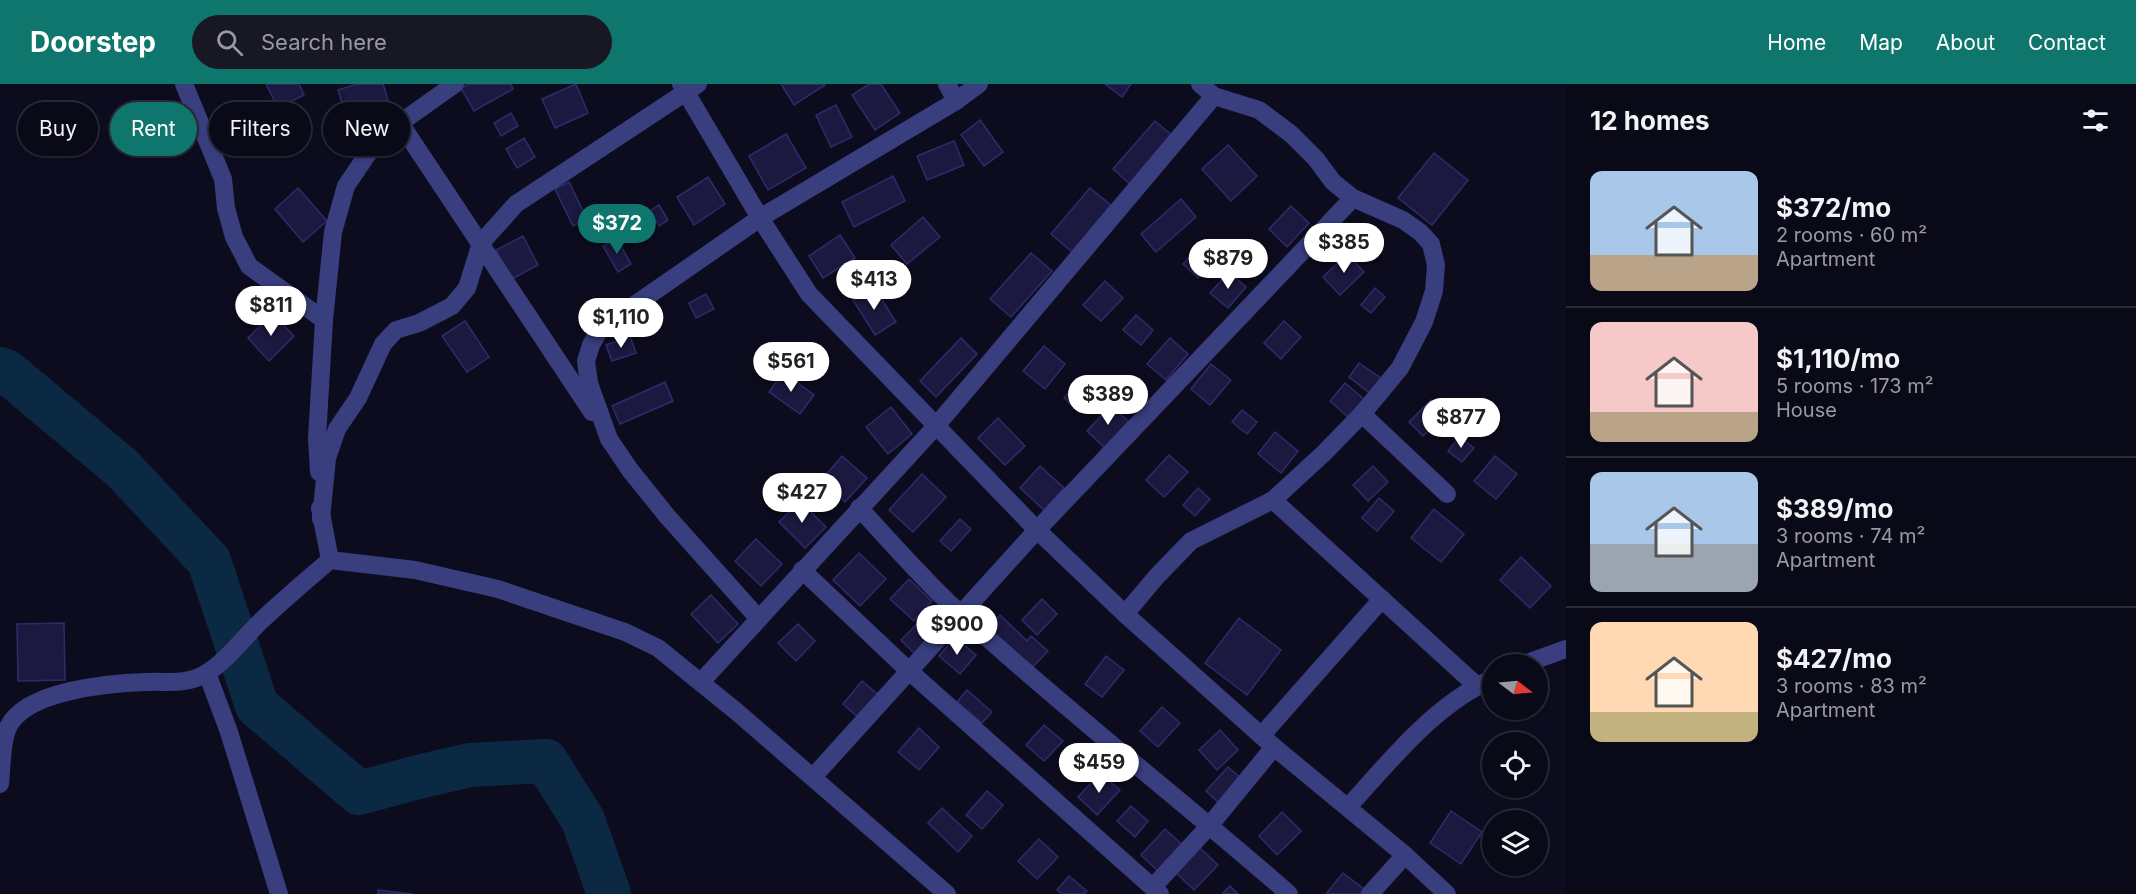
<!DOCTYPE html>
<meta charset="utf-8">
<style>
body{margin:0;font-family:Inter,sans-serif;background:#181724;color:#f1f3f6;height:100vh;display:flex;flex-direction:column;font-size:22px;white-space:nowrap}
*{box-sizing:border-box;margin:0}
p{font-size:20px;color:#999aa1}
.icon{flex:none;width:33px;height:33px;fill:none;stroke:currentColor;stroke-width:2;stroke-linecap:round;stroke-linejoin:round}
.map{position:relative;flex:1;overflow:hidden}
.panel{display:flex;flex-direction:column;background:#0a0917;width:570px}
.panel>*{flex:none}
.guide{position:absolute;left:18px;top:18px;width:570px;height:54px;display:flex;gap:12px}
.needle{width:39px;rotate:106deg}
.buttons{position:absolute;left:1482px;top:570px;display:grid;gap:12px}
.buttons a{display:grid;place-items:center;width:66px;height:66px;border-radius:50%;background:#0a0917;box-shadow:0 2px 4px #0004,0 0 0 2px #2a2a36;font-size:30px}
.price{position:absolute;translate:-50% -51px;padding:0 14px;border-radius:21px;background:#fff;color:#222;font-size:20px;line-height:39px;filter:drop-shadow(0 2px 3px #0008)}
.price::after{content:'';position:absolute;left:50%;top:36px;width:18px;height:14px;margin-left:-9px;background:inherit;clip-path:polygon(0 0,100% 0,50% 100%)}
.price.on{background:#0f766e;color:#fff}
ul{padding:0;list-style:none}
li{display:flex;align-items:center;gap:18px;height:150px;padding:0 24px}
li+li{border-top:2px solid #2a2a36}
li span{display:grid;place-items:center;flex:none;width:168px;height:120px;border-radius:12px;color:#555}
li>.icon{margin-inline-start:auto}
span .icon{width:72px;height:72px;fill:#fffc;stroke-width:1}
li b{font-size:26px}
h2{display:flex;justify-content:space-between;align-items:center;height:72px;padding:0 24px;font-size:26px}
.tag{padding:0 21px;border-radius:27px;background:#0a0917;box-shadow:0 2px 4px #0004,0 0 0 2px #2a2a36;font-size:21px;line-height:54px}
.tag.on{background:#0f766e;color:#fff}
header{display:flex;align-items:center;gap:36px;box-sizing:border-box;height:84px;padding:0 30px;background:#0f766e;color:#fff}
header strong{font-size:28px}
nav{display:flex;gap:33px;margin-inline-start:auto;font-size:21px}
.search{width:420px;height:54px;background:#181724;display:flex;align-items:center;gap:15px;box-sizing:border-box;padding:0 21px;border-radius:33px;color:#999aa1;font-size:22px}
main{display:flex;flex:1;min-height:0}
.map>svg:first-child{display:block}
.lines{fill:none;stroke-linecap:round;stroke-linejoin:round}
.river{stroke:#0c2943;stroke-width:44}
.building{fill:#1c1940;stroke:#2f2b6b;stroke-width:1.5}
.minor{stroke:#383e7e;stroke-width:18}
</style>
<header>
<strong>Doorstep</strong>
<div class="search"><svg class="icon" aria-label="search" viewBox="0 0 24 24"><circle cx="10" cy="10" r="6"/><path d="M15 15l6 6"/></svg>Search here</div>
<nav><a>Home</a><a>Map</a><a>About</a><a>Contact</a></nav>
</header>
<main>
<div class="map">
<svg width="1566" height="810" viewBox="0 0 1566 810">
<rect width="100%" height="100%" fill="#0d0c1f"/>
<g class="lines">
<!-- river -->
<polyline class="river" points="0,285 6,287 122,384 209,477 257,622 359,709 418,693 470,681 546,677 583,736 609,810"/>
</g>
<!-- building -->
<g class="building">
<polygon points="266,0 299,0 304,11 278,24"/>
<polygon points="357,0 383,0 391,26 348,39 338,6"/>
<polygon points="468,0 511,0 513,5 474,27 461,4"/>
<polygon points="576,0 588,29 555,44 542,15"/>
<polygon points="781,0 825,0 825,1 794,21"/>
<polygon points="869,0 881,0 900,29 875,46 852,11"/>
<polygon points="1105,0 1131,0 1122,13"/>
<polygon points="836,21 852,53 831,63 816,31"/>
<polygon points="511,29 518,42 501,52 494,39"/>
<polygon points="980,36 1003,68 984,82 961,51"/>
<polygon points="1155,37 1173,52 1131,101 1113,85"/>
<polygon points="786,50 806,84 768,106 749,72"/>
<polygon points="524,54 535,73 517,84 506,65"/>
<polygon points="954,57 964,81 927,96 917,72"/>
<polygon points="1228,61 1257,92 1231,117 1202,85"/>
<polygon points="1434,69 1468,96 1432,141 1398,114"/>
<polygon points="893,92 905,117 854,143 842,118"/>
<polygon points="708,93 725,120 694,141 677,113"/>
<polygon points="569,98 587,135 573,142 555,105"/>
<polygon points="298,104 327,137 303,158 275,125"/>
<polygon points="1090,104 1111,121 1072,168 1051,150"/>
<polygon points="1181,115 1196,133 1156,168 1141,150"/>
<polygon points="659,121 668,136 659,142 650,127"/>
<polygon points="1291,122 1309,139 1287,163 1269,145"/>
<polygon points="923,133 940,153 907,180 891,161"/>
<polygon points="840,151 855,174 823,194 809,172"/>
<polygon points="523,152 538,181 512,195 496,166"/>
<polygon points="617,155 631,180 618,188 603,162"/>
<polygon points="1198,164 1213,179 1198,194 1183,180"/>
<polygon points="1031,169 1052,187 1011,233 990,215"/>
<polygon points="1347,170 1364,188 1340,211 1323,193"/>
<polygon points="1229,188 1246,203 1228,224 1210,209"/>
<polygon points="1105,197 1123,214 1101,237 1083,221"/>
<polygon points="874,203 896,238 875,251 853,216"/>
<polygon points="1375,204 1385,213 1371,229 1361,221"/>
<polygon points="706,210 714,225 696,234 689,219"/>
<polygon points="272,230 294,252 269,277 248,254"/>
<polygon points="1136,231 1153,246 1141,261 1123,246"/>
<polygon points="465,237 489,273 467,288 442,252"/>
<polygon points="1284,237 1301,253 1281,275 1264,259"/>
<polygon points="630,252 636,269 612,277 606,261"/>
<polygon points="961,254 977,270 936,313 920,297"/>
<polygon points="1170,254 1188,270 1166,296 1147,280"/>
<polygon points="1044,262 1065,280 1045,305 1023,287"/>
<polygon points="1359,279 1382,295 1371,310 1349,293"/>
<polygon points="1211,280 1231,296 1210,321 1191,305"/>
<polygon points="783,288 814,311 800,330 769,308"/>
<polygon points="665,298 673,317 620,340 612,322"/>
<polygon points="1078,298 1094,313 1079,328 1064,314"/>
<polygon points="1345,299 1365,316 1349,334 1330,317"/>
<polygon points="1431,316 1445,330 1423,352 1409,338"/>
<polygon points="1111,321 1129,338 1105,364 1087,347"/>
<polygon points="891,323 912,350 888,370 866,343"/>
<polygon points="1242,326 1257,338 1247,350 1232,338"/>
<polygon points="998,334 1025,362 1005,381 978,354"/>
<polygon points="1275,348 1298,367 1281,389 1258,370"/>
<polygon points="1459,353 1474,364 1462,378 1448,367"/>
<polygon points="1169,371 1188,388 1164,413 1146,396"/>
<polygon points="842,372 867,394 845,418 821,397"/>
<polygon points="1495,372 1517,390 1496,415 1474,397"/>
<polygon points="1040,382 1064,404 1044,426 1020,404"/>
<polygon points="1373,382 1388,398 1368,417 1353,401"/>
<polygon points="922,390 946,413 913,448 889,426"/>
<polygon points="1198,404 1210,415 1195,432 1183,421"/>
<polygon points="1379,414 1394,427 1377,447 1362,434"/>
<polygon points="800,417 826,443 805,464 779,438"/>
<polygon points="1434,425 1464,450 1441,478 1411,454"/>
<polygon points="960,435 971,445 951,467 940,457"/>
<polygon points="756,455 782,480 761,502 735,477"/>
<polygon points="859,469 886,495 860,522 833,496"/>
<polygon points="1521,473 1551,502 1530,524 1500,496"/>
<polygon points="909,495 932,517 914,537 890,515"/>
<polygon points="711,511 738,540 718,559 691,530"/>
<polygon points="1042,515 1057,530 1037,551 1022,536"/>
<polygon points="1000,531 1027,557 1031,552 1048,567 1029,587 986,546"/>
<polygon points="925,532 942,548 918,573 901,556"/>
<polygon points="1239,534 1281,566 1247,611 1205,579"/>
<polygon points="64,539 65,596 18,597 17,540"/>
<polygon points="798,540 815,557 796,577 778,559"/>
<polygon points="955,553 976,571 960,590 939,572"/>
<polygon points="1106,572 1124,586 1102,613 1085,600"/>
<polygon points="862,597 881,613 861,636 843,620"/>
<polygon points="967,606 992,628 982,639 957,618"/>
<polygon points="1162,623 1180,639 1158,663 1140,647"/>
<polygon points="1044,641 1063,657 1044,677 1026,661"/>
<polygon points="919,644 939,663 919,686 898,668"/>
<polygon points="1220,646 1238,666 1217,686 1199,666"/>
<polygon points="1228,683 1243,696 1221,721 1206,707"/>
<polygon points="1100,689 1120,706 1097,731 1078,713"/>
<polygon points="987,707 1003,721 982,745 966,731"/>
<polygon points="1131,722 1148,737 1135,753 1117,737"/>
<polygon points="942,724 972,752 958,768 928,739"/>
<polygon points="1451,727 1482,748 1461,780 1430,759"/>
<polygon points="1282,728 1301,747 1277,771 1259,752"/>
<polygon points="1165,745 1187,765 1162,791 1141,771"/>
<polygon points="1039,755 1058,773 1037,795 1018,777"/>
<polygon points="1199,763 1218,781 1194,806 1175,788"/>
<polygon points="1343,789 1364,805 1360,810 1326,810"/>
<polygon points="1069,792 1087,807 1084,810 1062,810 1057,806"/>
<polygon points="1230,802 1238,810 1222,810"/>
<polygon points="378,806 412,810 378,810"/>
</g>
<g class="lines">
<!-- minor -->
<g class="minor">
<polyline points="184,0 223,95 226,124 234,153 249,182 324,236"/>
<polyline points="681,0 760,134 809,210 1037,446 1125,530 1274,663 1405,771 1447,810"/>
<polyline points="947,0 956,17"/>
<polyline points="400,39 592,328"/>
<polyline points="1362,330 1447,410"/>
<polyline points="319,388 317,354 324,236 333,148 346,102 371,65 400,39 455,0"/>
<polyline points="1273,416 1477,602"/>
<polyline points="320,424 330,476"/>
<path d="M859 424C893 460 926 499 963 532 1069 629 1182 716 1289 810"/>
<polyline points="321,435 327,374 337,345 358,314 383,260 396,246 419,239 452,222 467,204 481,159 516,120 698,0"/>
<polyline points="802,486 908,586 1160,810"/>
<polyline points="1125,530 1157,492 1191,457 1273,416 1323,370 1362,330 1400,284 1424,238 1434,207 1436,181 1431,160 1420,148 1403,136 1353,114 1333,98 1316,75 1291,50 1259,26 1214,12"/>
<polyline points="759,535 667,432 630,386 609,355 589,299 586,277 591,261 600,245 760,134 956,17 979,0"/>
<polyline points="1524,580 1566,565"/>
<polyline points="207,589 229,648 279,810"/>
<polyline points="701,598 936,342 1214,12 1200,0"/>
<polyline points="1262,651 1382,515"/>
<polyline points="813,693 1037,446 1353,114"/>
<path d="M0 700C2 683 1 663 7 646 21 606 112 599 147 598 168 597 186 601 205 590 226 578 244 553 261 537 283 516 307 496 330 476L415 486 498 505 625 548 658 564 737 628 947 810"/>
<path d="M1348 723C1391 676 1434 621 1492 595"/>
<polyline points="1153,803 1210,741 1274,663"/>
<polyline points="1370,810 1405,771"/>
</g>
</g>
</svg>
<div class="buttons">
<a><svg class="needle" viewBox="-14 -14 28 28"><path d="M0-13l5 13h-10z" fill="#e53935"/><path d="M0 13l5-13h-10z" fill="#999aa1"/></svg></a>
<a><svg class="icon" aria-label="locate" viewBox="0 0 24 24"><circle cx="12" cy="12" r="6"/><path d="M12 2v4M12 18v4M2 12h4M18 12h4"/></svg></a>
<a><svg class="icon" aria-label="layers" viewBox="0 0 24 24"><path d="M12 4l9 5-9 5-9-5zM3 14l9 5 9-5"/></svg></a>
</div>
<b class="price on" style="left:617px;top:171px">$372</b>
<b class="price" style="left:1344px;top:190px">$385</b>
<b class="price" style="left:1228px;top:206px">$879</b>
<b class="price" style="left:874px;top:227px">$413</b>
<b class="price" style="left:271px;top:253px">$811</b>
<b class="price" style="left:621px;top:265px">$1,110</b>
<b class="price" style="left:791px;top:309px">$561</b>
<b class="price" style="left:1108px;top:342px">$389</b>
<b class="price" style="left:1461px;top:365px">$877</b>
<b class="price" style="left:802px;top:440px">$427</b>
<b class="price" style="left:957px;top:572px">$900</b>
<b class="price" style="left:1099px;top:710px">$459</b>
<div class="guide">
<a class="tag">Buy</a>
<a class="tag on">Rent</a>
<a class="tag">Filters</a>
<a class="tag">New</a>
</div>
</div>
<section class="panel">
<h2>12 homes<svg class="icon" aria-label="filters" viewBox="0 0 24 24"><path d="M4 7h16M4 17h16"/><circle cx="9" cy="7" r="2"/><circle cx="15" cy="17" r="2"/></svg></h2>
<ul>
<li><span style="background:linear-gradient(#a9c7e8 70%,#b9a48a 0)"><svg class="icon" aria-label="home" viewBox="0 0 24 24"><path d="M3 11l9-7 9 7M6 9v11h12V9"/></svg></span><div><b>$372/mo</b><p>2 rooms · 60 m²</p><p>Apartment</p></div></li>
<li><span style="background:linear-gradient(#f6c9c9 75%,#b9a48a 0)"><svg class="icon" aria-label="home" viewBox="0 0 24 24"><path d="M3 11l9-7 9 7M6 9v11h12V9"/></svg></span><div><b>$1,110/mo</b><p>5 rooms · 173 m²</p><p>House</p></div></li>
<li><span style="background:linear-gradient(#a9c7e8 60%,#9aa5b1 0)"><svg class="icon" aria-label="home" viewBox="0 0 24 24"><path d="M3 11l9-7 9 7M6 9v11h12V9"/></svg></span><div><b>$389/mo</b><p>3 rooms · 74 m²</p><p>Apartment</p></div></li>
<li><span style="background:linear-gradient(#ffd9b3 75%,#c2b280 0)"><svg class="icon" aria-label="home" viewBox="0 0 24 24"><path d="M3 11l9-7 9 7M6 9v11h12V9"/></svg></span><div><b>$427/mo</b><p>3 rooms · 83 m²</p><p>Apartment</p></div></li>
</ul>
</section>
</main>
